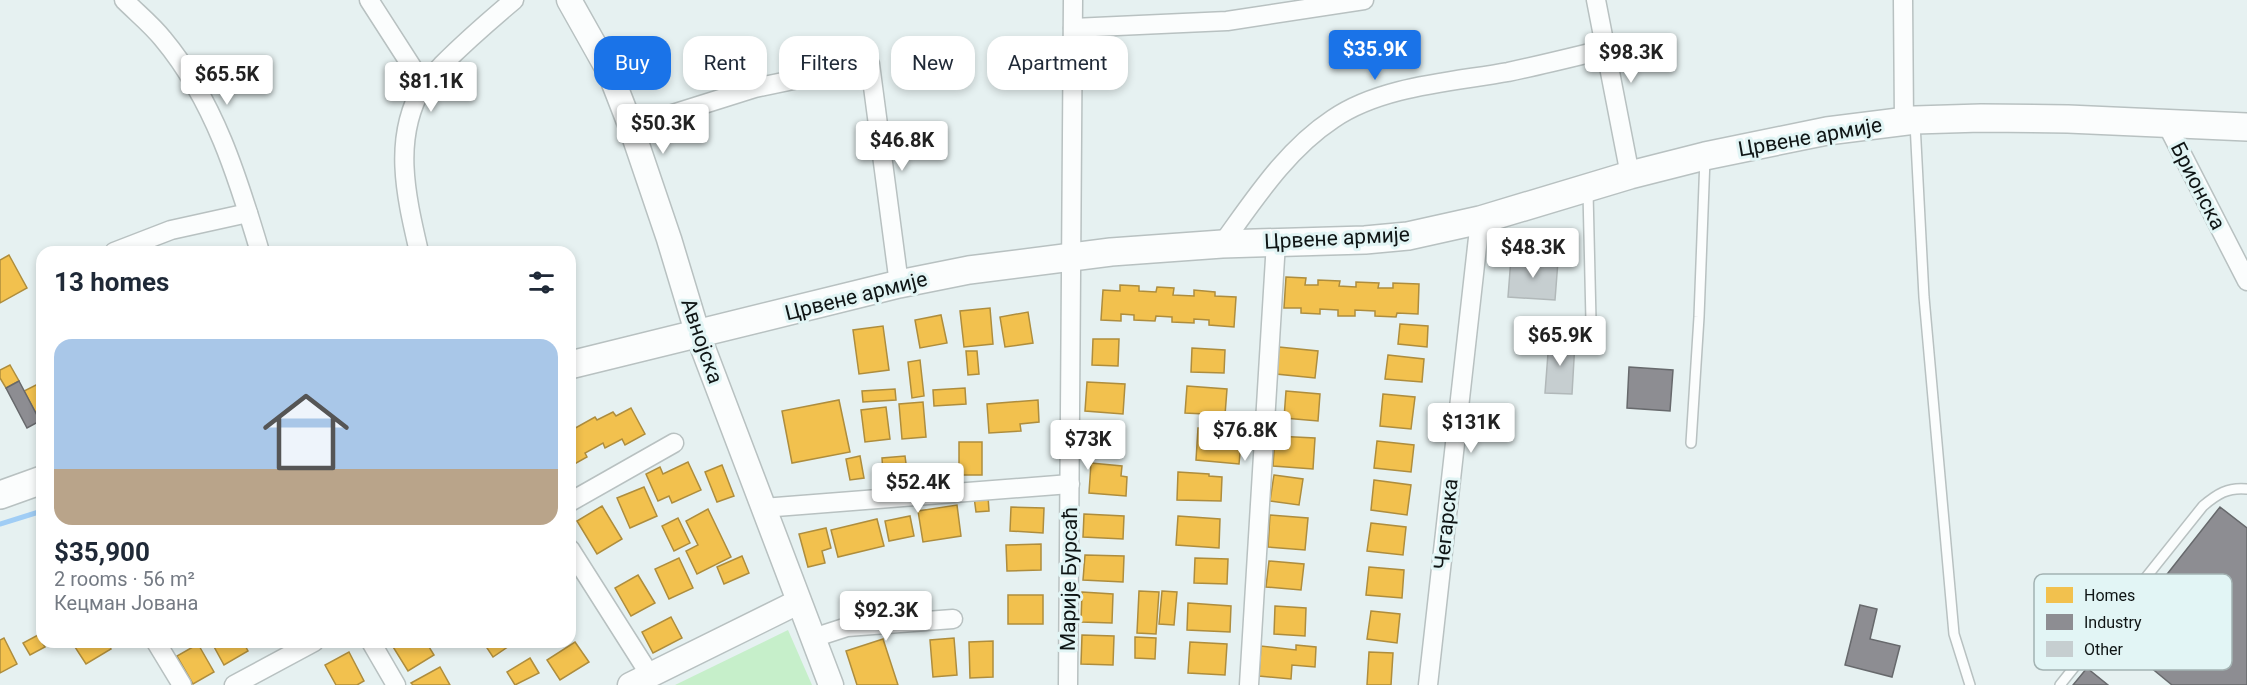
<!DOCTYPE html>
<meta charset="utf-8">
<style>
body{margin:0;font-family:Roboto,sans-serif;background:#f2f2f3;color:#1f2937;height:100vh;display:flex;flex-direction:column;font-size:22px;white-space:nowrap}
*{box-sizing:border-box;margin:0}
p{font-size:20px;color:#747a83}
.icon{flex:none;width:33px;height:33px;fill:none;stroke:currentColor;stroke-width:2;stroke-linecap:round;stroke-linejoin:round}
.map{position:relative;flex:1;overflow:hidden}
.drawer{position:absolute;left:36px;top:246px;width:540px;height:402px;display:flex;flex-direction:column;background:#fff;border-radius:18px;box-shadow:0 3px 9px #0003}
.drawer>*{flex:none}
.guide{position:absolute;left:594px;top:36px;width:570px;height:54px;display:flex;gap:12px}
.price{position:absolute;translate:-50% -51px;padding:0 14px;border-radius:6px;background:#fff;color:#222;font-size:20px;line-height:39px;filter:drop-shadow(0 2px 3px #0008)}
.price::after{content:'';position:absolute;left:50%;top:36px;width:18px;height:14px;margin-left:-9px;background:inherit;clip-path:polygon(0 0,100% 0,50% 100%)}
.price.active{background:#1a73e8;color:#fff}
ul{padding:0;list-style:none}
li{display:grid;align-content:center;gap:12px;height:318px;padding:0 18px}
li+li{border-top:2px solid #e0e1e3}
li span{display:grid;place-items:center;height:186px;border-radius:18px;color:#555}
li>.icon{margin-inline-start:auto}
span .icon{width:108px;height:108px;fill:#fffc;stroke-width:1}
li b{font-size:26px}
h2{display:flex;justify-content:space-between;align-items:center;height:72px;padding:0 18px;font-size:26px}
.tag{padding:0 21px;border-radius:18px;background:#fff;box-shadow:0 3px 9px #0003;font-size:21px;line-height:54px}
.tag.active{background:#1a73e8;color:#fff}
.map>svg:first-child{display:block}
.green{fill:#c6efca}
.homes{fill:#f2c14e;stroke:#ae8d3d;stroke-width:1.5}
.industry{fill:#8d8d92;stroke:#67696c;stroke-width:1.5}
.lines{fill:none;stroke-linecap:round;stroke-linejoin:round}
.stream{stroke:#a0cdf5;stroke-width:5}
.building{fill:#c6ced0;stroke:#b1b8b9;stroke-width:1.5}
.service-casing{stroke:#b8c1c1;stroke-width:12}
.minor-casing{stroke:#b8c1c1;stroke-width:21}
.tertiary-casing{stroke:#b8c1c1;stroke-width:27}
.secondary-casing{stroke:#b8c1c1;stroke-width:30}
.service{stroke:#fbfdfd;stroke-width:9}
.minor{stroke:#fbfdfd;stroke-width:18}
.tertiary{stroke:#fbfdfd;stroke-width:24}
.secondary{stroke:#fbfdfd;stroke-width:27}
.labels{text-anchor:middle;stroke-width:6;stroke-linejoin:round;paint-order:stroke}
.street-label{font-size:21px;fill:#0f1515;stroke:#e2f5f5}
.key{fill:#e2f5f5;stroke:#a3b2b2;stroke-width:1.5}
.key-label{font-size:16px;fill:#0f1515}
</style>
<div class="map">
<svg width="2247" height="685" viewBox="0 0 2247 685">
<rect width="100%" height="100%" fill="#e6f1f1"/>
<!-- green -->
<polygon class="green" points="788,630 812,685 675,685"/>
<!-- homes -->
<g class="homes">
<polygon points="9,255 27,288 0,303 0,260"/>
<polygon points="1286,277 1306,278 1305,285 1318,285 1318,280 1340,281 1339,286 1356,287 1356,282 1379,283 1378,288 1393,288 1393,283 1419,284 1418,314 1397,313 1396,317 1375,316 1375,311 1355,310 1355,316 1338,316 1338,310 1320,309 1320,314 1301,313 1301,308 1284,308"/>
<polygon points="1120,285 1139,286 1139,291 1156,292 1157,287 1174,288 1173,295 1194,296 1194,290 1215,292 1215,296 1236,297 1234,327 1209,325 1209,320 1194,319 1194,323 1172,322 1172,317 1156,316 1155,321 1134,320 1134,315 1121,314 1121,321 1101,320 1103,290 1120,291"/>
<polygon points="990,308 993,344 964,347 960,311"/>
<polygon points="1028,312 1033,343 1005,347 1000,317"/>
<polygon points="941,315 947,343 920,348 915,320"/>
<polygon points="1400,324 1428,326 1427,347 1398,344"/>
<polygon points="883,326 889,370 859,374 853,330"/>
<polygon points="1093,339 1119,339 1118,366 1092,365"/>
<polygon points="1279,347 1318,351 1315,378 1276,374"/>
<polygon points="1192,348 1225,350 1224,373 1191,372"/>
<polygon points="966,351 977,351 979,374 968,375"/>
<polygon points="1388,355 1424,359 1422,382 1385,379"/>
<polygon points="920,360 924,396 912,398 908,362"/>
<polygon points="10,365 19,381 6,388 0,378 0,370"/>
<polygon points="42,382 42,413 37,415 24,391"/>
<polygon points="1087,382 1125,384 1123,414 1085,411"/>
<polygon points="1187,386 1227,389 1225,415 1185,413"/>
<polygon points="965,388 966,404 934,406 933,390"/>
<polygon points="895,389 896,400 863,402 862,391"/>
<polygon points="1286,391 1320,394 1318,421 1284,418"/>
<polygon points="1383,394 1415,397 1411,429 1380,426"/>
<polygon points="839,400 850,452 792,463 782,411"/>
<polygon points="1038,400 1039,422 1020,424 1021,431 989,433 987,404"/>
<polygon points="923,402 926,437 902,439 899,404"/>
<polygon points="886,407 890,439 865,442 861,410"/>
<polygon points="631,408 645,434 625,445 622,439 605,448 603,443 585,453 587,457 571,466 570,431 595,417 597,420 613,412 616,416"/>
<polygon points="1093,422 1123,424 1121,453 1092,451"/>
<polygon points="1198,428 1242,432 1239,464 1196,460"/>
<polygon points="1275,436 1315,438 1313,469 1273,466"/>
<polygon points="1377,441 1414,445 1411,472 1374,468"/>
<rect x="959" y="442" width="23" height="33"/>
<polygon points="860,456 864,478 850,480 846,459"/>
<polygon points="905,456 907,471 883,473 882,458"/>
<polygon points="688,462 701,490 672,503 669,496 658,501 646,474 660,467 663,474"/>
<polygon points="1091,463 1122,466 1121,476 1127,477 1126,496 1089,493"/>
<polygon points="722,465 734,496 717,502 705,472"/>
<polygon points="1178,472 1209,474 1209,476 1222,477 1221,501 1177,500"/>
<polygon points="1274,475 1303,479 1299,505 1270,501"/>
<polygon points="1374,480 1411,485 1407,515 1371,510"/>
<polygon points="644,487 657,516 630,528 617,498"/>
<polygon points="988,496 989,511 976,512 974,497"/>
<polygon points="957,505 961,536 923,542 918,511"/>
<polygon points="602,506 622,539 597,554 577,521"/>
<polygon points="1011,507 1044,508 1043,533 1010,531"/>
<polygon points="708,509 731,557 697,574 686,551 698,545 686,521"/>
<polygon points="1084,514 1124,516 1123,539 1083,537"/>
<polygon points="1270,515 1308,518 1305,550 1268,547"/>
<polygon points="910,516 914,536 889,541 885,521"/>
<polygon points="1178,516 1220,519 1219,548 1176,545"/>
<polygon points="678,518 690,543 674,551 662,526"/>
<polygon points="877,519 884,546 838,557 831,530"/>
<polygon points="1371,523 1406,527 1403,555 1367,551"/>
<polygon points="826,528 831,548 822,551 825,563 808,567 799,534"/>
<polygon points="1041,544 1041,570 1007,571 1006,545"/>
<polygon points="1085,555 1124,556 1123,582 1083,580"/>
<polygon points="742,556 749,573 724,584 717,567"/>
<polygon points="679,558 693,588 669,599 655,569"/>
<polygon points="1195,558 1228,559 1227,584 1194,583"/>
<polygon points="1269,561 1304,564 1301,590 1266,587"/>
<polygon points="1369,567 1404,570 1402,598 1366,595"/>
<polygon points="638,575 655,603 631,616 615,588"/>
<polygon points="1139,591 1159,592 1156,634 1137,633"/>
<polygon points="1162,591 1177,592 1174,625 1159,624"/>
<polygon points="1082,592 1113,594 1112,623 1081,622"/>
<rect x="1008" y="595" width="35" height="29"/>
<polygon points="1188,603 1231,606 1230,632 1187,630"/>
<polygon points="1275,606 1306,608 1305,636 1274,634"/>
<polygon points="1371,611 1400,614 1397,643 1367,639"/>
<polygon points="671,617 682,638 653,653 642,632"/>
<polygon points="38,635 45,647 30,655 23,643"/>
<polygon points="1082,635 1114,636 1113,665 1081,664"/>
<polygon points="1135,637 1156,638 1155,659 1135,658"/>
<polygon points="4,638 17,664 0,673 0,640"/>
<polygon points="954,638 957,675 933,677 930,640"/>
<polygon points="883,639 898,685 857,685 846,651"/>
<polygon points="993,641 993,677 970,678 969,642"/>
<polygon points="76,642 107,642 111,649 86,664 73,644"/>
<polygon points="214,642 243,642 248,651 224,665 212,643"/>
<polygon points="390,642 426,642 434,655 408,671"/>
<polygon points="483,642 511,642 512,644 493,657"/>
<polygon points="575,642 589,662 560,680 547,660"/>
<polygon points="1190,642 1227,644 1225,675 1188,673"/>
<polygon points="198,644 214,672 193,684 177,656"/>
<polygon points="1296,645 1316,647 1315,667 1292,665 1291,679 1259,676 1261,646 1296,650"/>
<polygon points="349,652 364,681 357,685 336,685 325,665"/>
<polygon points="1369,652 1393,653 1391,685 1367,685"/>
<polygon points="530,658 539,673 515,685 507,672"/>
<polygon points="440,667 450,685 413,685 411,683"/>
</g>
<!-- industry -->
<g class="industry">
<polygon points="1629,367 1673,370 1670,411 1627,408"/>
<polygon points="19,381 40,421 27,428 6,388"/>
<polygon points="2220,507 2247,528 2247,685 2172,685 2116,639"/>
<polygon points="1860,605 1877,609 1870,639 1900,646 1892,677 1845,665"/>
<polygon points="2087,668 2108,685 2073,685"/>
</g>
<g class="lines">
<!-- stream -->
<polyline class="stream" points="0,524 42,511"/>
</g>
<!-- building -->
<g class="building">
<polygon points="1511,258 1558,261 1555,300 1508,297"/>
<polygon points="1549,340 1575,342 1572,394 1545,393"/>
</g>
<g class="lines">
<defs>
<g id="service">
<polyline points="1915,123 1924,297 1954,634 1970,685"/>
<polyline points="1588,192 1591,321"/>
<polyline points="1691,443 1699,317 1705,158"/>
<path d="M2060 685 2203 506C2217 494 2228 487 2247 489"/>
</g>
<g id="minor">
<path d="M124 0C137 13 152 25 163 39 214 100 238 178 260 252"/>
<polyline points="369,0 423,84"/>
<polyline points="1596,0 1630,175"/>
<polyline points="1903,0 1904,121"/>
<polyline points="1073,28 1227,21 1364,0"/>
<polyline points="2166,123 2247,281"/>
<polyline points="631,127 755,88 870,64 899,284"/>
<path d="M1222 244C1254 200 1286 150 1333 119 1381 86 1452 82 1508 72 1541 65 1573 57 1606 49"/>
<polyline points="114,252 171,230 248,213"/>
<path d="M419 252C406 196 392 138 423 86 427 78 436 72 442 65 465 42 489 21 514 0"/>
<polyline points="570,502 674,443"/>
<polyline points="763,508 1070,484"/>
<polyline points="570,549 650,675"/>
<polyline points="813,638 847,627 953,619"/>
<polyline points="156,642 182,685"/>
<polyline points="371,642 396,685"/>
<polyline points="234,685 314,642"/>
<polyline points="1068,685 1073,0"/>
<polyline points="1249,685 1276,242"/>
<polyline points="1428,685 1480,220"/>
</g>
<g id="tertiary">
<polyline points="569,0 610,73 631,127 669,239 698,335 831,685"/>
<polyline points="630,685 798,602"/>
</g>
<g id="secondary">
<polyline points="570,365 899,284 969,270 1111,252 1222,244 1365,240 1408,236 1480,220 1630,175 1705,156 1827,131 1915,120 1981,118 2068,119 2247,127"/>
<polyline points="0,495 42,480"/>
</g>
</defs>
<!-- service casing -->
<use href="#service" class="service-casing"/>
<!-- minor casing -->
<use href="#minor" class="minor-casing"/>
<!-- tertiary casing -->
<use href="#tertiary" class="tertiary-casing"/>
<!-- secondary casing -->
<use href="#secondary" class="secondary-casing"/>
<!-- service -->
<use href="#service" class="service"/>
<!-- minor -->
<use href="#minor" class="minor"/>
<!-- tertiary -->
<use href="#tertiary" class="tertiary"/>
<!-- secondary -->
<use href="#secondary" class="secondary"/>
</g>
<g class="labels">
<!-- street labels -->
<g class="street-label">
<text transform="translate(1810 137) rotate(-10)" y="7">Црвене армије</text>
<text transform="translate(2198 186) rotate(63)" y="7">Брионска</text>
<text transform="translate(1337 238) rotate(-3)" y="7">Црвене армије</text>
<text transform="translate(856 296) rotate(-14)" y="7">Црвене армије</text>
<text transform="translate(702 341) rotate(71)" y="7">Авнојска</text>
<text transform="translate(1446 524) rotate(-84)" y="7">Чегарска</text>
<text transform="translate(1069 579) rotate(-89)" y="7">Марије Бурсаћ</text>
</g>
</g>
<!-- legend -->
<rect x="2034" y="574" width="198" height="96" rx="9" class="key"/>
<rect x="2046" y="587" width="27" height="16" fill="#f2c14e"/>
<rect x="2046" y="614" width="27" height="16" fill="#8d8d92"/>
<rect x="2046" y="641" width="27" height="16" fill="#c6ced0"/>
<g class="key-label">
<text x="2084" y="601">Homes</text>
<text x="2084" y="628">Industry</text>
<text x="2084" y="655">Other</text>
</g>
</svg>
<b class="price active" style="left:1375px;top:81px">$35.9K</b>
<b class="price" style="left:1631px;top:84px">$98.3K</b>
<b class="price" style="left:227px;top:106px">$65.5K</b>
<b class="price" style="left:431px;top:113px">$81.1K</b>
<b class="price" style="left:663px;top:155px">$50.3K</b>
<b class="price" style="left:902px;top:172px">$46.8K</b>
<b class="price" style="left:1533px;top:279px">$48.3K</b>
<b class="price" style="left:1560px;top:367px">$65.9K</b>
<b class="price" style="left:1471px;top:454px">$131K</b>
<b class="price" style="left:1245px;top:462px">$76.8K</b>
<b class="price" style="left:1088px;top:471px">$73K</b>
<b class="price" style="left:918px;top:514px">$52.4K</b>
<b class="price" style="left:886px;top:642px">$92.3K</b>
<div class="guide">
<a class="tag active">Buy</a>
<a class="tag">Rent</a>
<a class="tag">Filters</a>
<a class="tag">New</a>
<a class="tag">Apartment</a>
</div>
<section class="drawer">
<h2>13 homes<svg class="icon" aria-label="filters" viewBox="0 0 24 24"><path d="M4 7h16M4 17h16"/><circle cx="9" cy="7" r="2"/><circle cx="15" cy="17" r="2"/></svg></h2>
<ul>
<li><span style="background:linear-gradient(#a9c7e8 70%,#b9a48a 0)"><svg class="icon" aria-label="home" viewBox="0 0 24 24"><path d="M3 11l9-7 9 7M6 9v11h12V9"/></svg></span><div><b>$35,900</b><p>2 rooms · 56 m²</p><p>Кецман Јована</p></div></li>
</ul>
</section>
</div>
